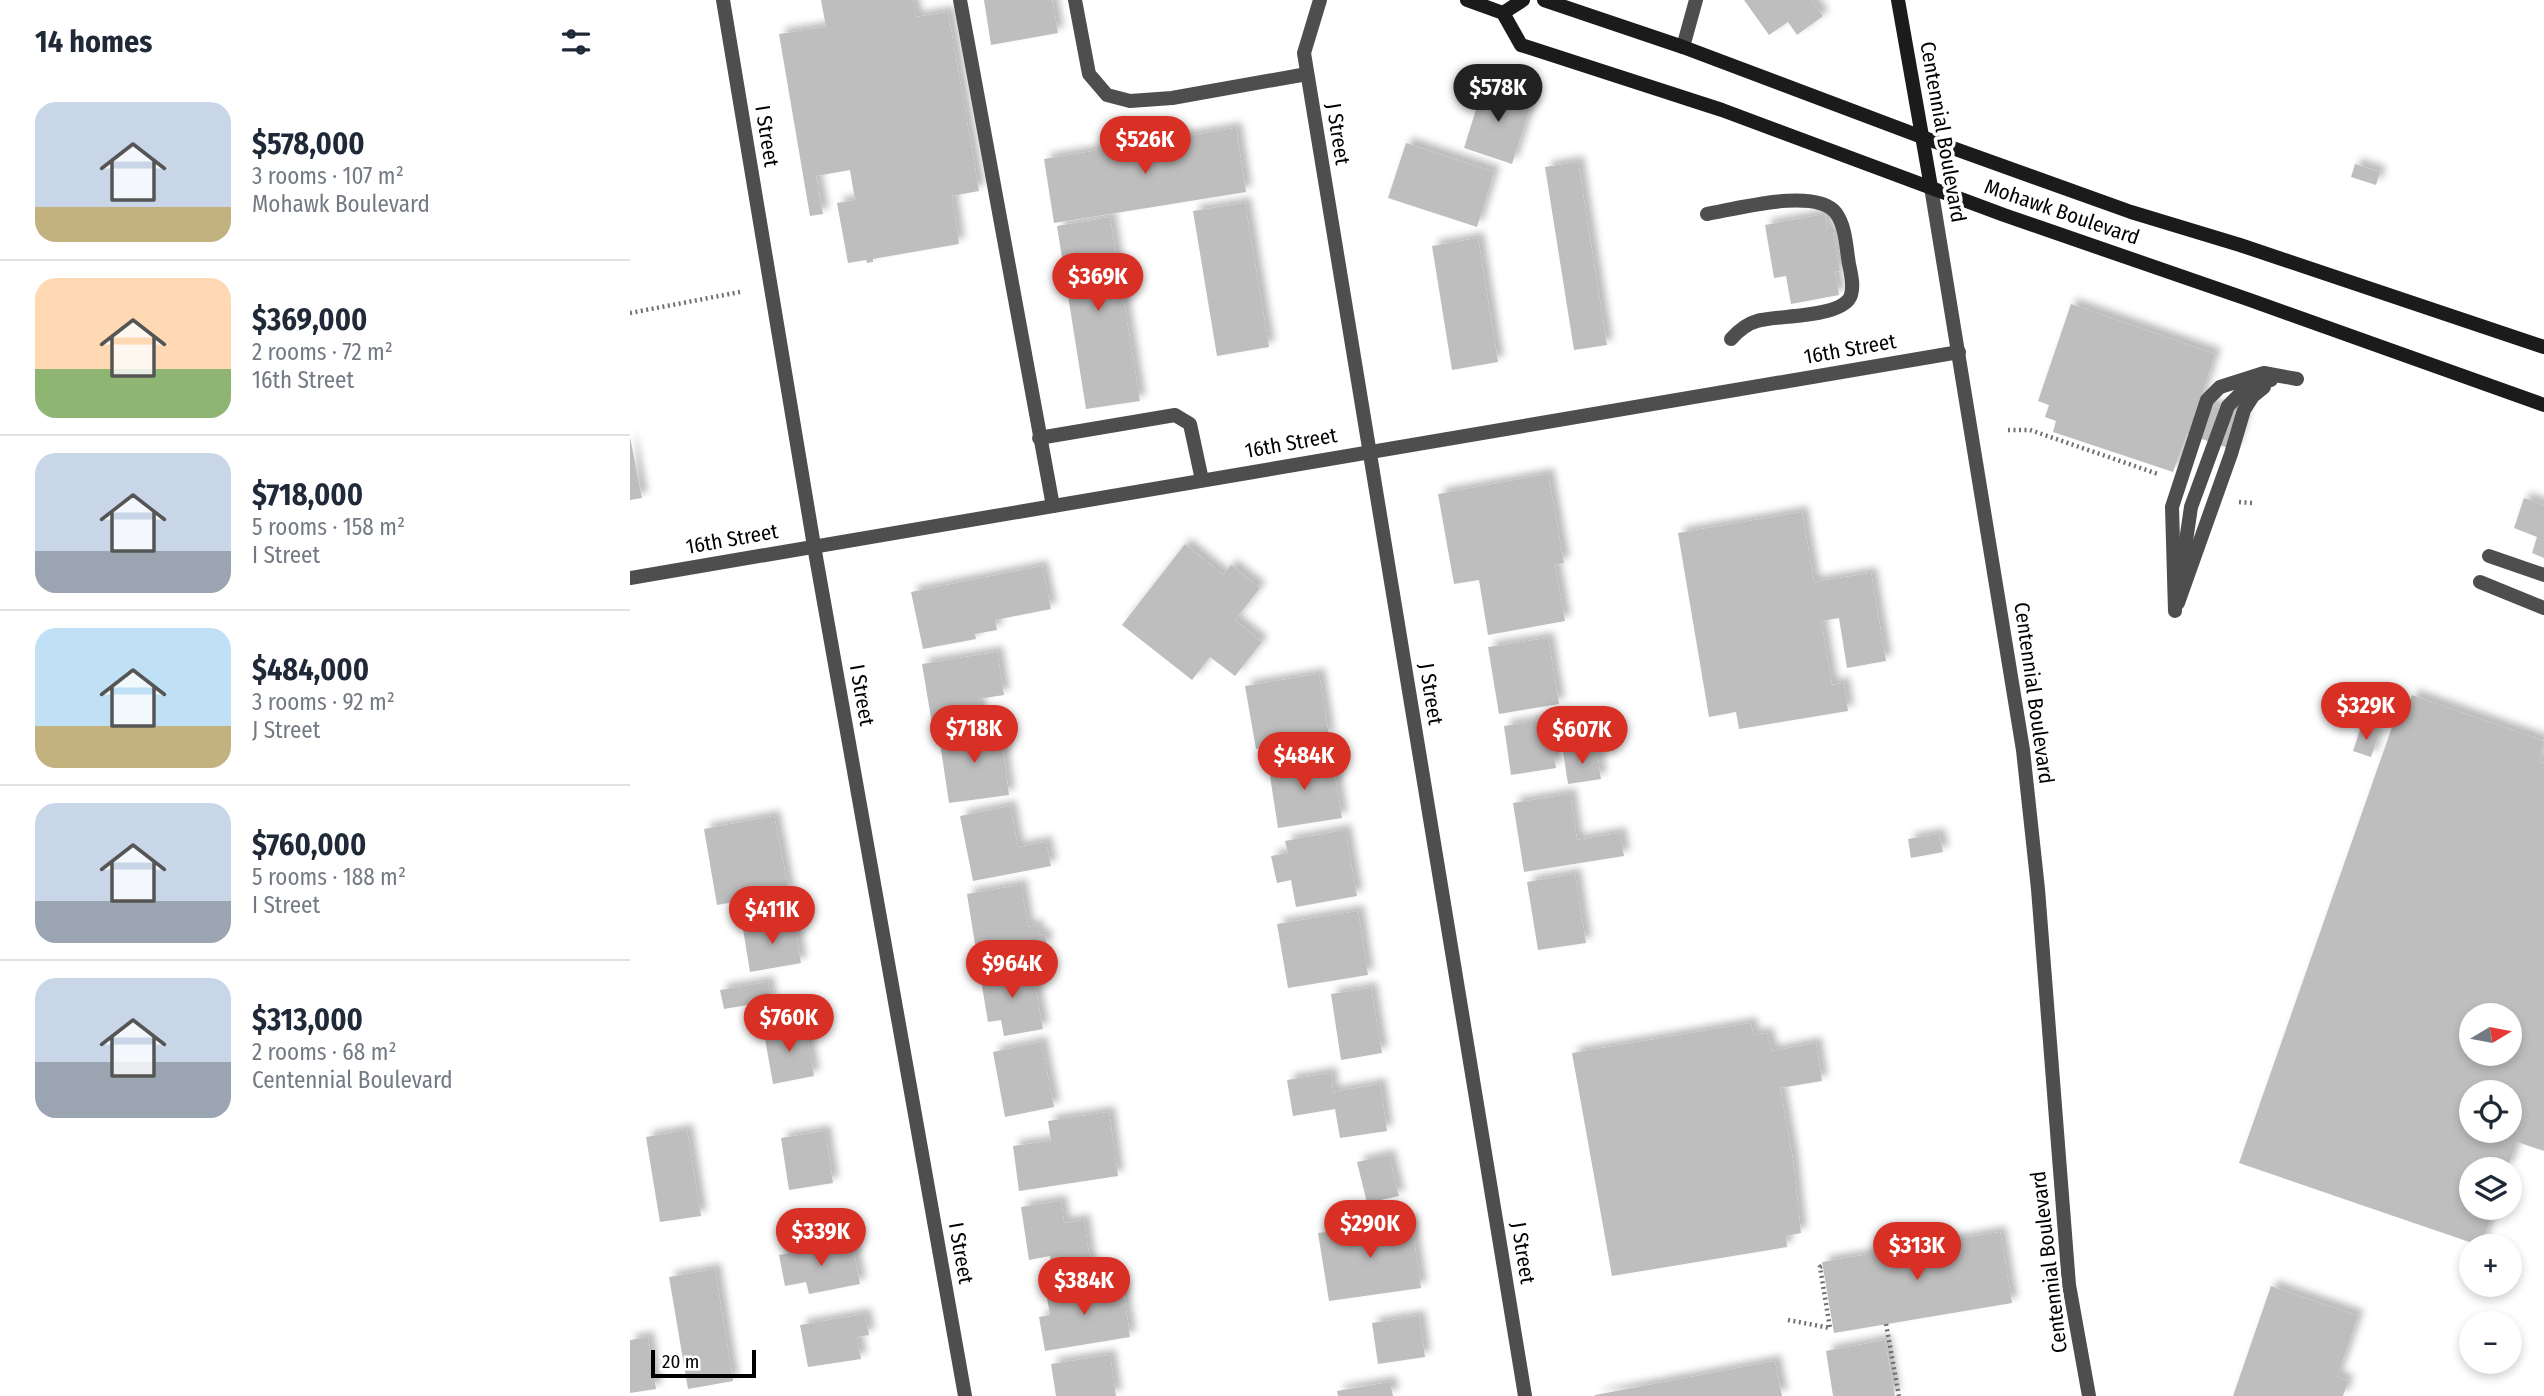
<!DOCTYPE html>
<meta charset="utf-8">
<style>
body{margin:0;font-family:"Fira Sans Condensed",sans-serif;background:#f6f6f7;color:#1f2937;height:100vh;display:flex;flex-direction:column;font-size:26px;white-space:nowrap}
*{box-sizing:border-box;margin:0}
p{font-size:23px;color:#747a83}
.icon{flex:none;width:38px;height:38px;fill:none;stroke:currentColor;stroke-width:2;stroke-linecap:round;stroke-linejoin:round}
.map{position:relative;flex:1;overflow:hidden}
.details{display:flex;flex-direction:column;background:#fff;width:630px}
.details>*{flex:none}
.needle{width:46px;rotate:80deg}
.controls{position:absolute;left:1829px;top:1003px;display:grid;gap:14px}
.controls a{display:grid;place-items:center;width:63px;height:63px;border-radius:50%;background:#fff;box-shadow:0 4px 10px #0003;font-size:35px}
.scale{position:absolute;left:21px;bottom:18px;width:105px;box-sizing:border-box;padding-left:7px;border:4px solid #000;border-top:0;font-size:19px;line-height:24px;white-space:nowrap;color:#000;-webkit-text-stroke:5px #fff;paint-order:stroke}
.price{position:absolute;translate:-50% -60px;padding:0 16px;border-radius:24px;background:#d93025;color:#fff;font-size:23px;line-height:46px;filter:drop-shadow(0 2px 4px #0008)}
.price::after{content:'';position:absolute;left:50%;top:42px;width:21px;height:16px;margin-left:-10px;background:inherit;clip-path:polygon(0 0,100% 0,50% 100%)}
.price.current{background:#222;color:#fff}
ul{padding:0;list-style:none}
li{display:flex;align-items:center;gap:21px;height:175px;padding:0 35px}
li+li{border-top:2px solid #e0e1e3}
li span{display:grid;place-items:center;flex:none;width:196px;height:140px;border-radius:21px;color:#555}
li>.icon{margin-inline-start:auto}
span .icon{width:84px;height:84px;fill:#fffc;stroke-width:1}
li b{font-size:30px}
h2{display:flex;justify-content:space-between;align-items:center;height:84px;padding:0 35px;font-size:30px}
main{display:flex;flex:1;min-height:0}
.map>svg:first-child{display:block}
.building{fill:#bebebe;fill-rule:evenodd;filter:url(#shadow)}
.lines{fill:none;stroke-linecap:round;stroke-linejoin:round}
.path{stroke:#707070;stroke-width:4.5;stroke-dasharray:2 3.5;stroke-linecap:butt}
.service{stroke:#4e4e4e;stroke-width:14}
.minor{stroke:#4e4e4e;stroke-width:14}
.tertiary{stroke:#4e4e4e;stroke-width:14}
.secondary{stroke:#1b1b1b;stroke-width:14}
.labels{text-anchor:middle;stroke-width:7;stroke-linejoin:round;paint-order:stroke}
.street-label{font-size:21px;fill:#000;stroke:#fff}
</style>
<main>
<section class="details">
<h2>14 homes<svg class="icon" aria-label="filters" viewBox="0 0 24 24"><path d="M4 7h16M4 17h16"/><circle cx="9" cy="7" r="2"/><circle cx="15" cy="17" r="2"/></svg></h2>
<ul>
<li><span style="background:linear-gradient(#c9d6e8 75%,#c2b280 0)"><svg class="icon" aria-label="home" viewBox="0 0 24 24"><path d="M3 11l9-7 9 7M6 9v11h12V9"/></svg></span><div><b>$578,000</b><p>3 rooms · 107 m²</p><p>Mohawk Boulevard</p></div></li>
<li><span style="background:linear-gradient(#ffd9b3 65%,#8fb573 0)"><svg class="icon" aria-label="home" viewBox="0 0 24 24"><path d="M3 11l9-7 9 7M6 9v11h12V9"/></svg></span><div><b>$369,000</b><p>2 rooms · 72 m²</p><p>16th Street</p></div></li>
<li><span style="background:linear-gradient(#c9d6e8 70%,#9aa5b1 0)"><svg class="icon" aria-label="home" viewBox="0 0 24 24"><path d="M3 11l9-7 9 7M6 9v11h12V9"/></svg></span><div><b>$718,000</b><p>5 rooms · 158 m²</p><p>I Street</p></div></li>
<li><span style="background:linear-gradient(#bfe0f5 70%,#c2b280 0)"><svg class="icon" aria-label="home" viewBox="0 0 24 24"><path d="M3 11l9-7 9 7M6 9v11h12V9"/></svg></span><div><b>$484,000</b><p>3 rooms · 92 m²</p><p>J Street</p></div></li>
<li><span style="background:linear-gradient(#c9d6e8 70%,#9aa5b1 0)"><svg class="icon" aria-label="home" viewBox="0 0 24 24"><path d="M3 11l9-7 9 7M6 9v11h12V9"/></svg></span><div><b>$760,000</b><p>5 rooms · 188 m²</p><p>I Street</p></div></li>
<li><span style="background:linear-gradient(#c9d6e8 60%,#9aa5b1 0)"><svg class="icon" aria-label="home" viewBox="0 0 24 24"><path d="M3 11l9-7 9 7M6 9v11h12V9"/></svg></span><div><b>$313,000</b><p>2 rooms · 68 m²</p><p>Centennial Boulevard</p></div></li>
</ul>
</section>
<div class="map">
<svg width="1914" height="1396" viewBox="0 0 1914 1396">
<defs>
<filter id="shadow"><feDropShadow dx="6" dy="-6" stdDeviation="3.5" flood-color="#0004"/></filter>
</defs>
<rect width="100%" height="100%" fill="#fff"/>
<!-- building -->
<g class="building">
<polygon points="191,0 283,0 286,17 318,12 349,191 322,196 329,244 243,259 243,262 237,263 236,260 218,263 207,203 225,200 220,170 186,176 193,214 180,216 149,34 196,27"/>
<polygon points="354,0 422,0 428,33 361,45"/>
<polygon points="1114,0 1181,0 1193,16 1167,35 1158,22 1139,35"/>
<polygon points="854,84 903,99 882,164 834,148"/>
<polygon points="606,128 616,192 424,223 414,159"/>
<polygon points="776,143 864,172 847,227 758,198"/>
<polygon points="948,162 977,345 944,350 915,167"/>
<polygon points="1725,164 1750,172 1746,185 1721,177"/>
<polygon points="615,203 639,347 587,356 563,211"/>
<polygon points="1195,214 1198,232 1203,232 1210,271 1205,272 1209,295 1161,304 1156,276 1144,278 1135,225"/>
<polygon points="480,217 510,401 456,409 427,226"/>
<polygon points="848,238 868,362 822,370 802,246"/>
<polygon points="1441,304 1585,354 1570,401 1615,417 1604,450 1557,434 1543,472 1423,432 1426,421 1415,417 1419,405 1408,401"/>
<polygon points="0,437 12,498 0,500"/>
<polygon points="918,474 934,563 925,565 935,621 858,635 849,580 824,584 808,494"/>
<polygon points="1894,498 1914,505 1914,558 1902,553 1907,537 1884,528"/>
<polygon points="1172,512 1184,582 1241,573 1256,661 1217,668 1209,618 1191,621 1202,685 1214,683 1218,711 1109,729 1106,712 1079,717 1048,533"/>
<polygon points="555,544 593,575 601,565 630,588 605,620 632,642 605,676 580,657 562,680 492,625"/>
<polygon points="412,566 421,609 365,620 367,630 345,634 346,639 293,649 281,592"/>
<polygon points="918,638 929,704 869,714 858,647"/>
<polygon points="367,652 374,695 348,699 352,721 303,730 292,664"/>
<polygon points="689,674 699,736 626,749 615,686"/>
<path d="M1782 695 1914 741 1909 762 1914 763V1151L1887 1142 1877 1169H1841V1208H1864L1851 1246 1609 1163 1767 713 1774 716ZM1841 1015H1880V1054H1841ZM1841 1092H1880V1130H1841Z"/>
<polygon points="918,719 926,768 881,775 874,726"/>
<polygon points="1731,727 1749,734 1741,757 1723,751"/>
<polygon points="370,728 379,795 319,803 309,736"/>
<polygon points="966,747 971,779 938,784 933,752"/>
<polygon points="686,755 689,771 704,769 712,818 648,828 638,763"/>
<polygon points="940,794 947,840 990,833 994,856 894,872 883,803"/>
<polygon points="380,806 388,847 416,842 421,866 343,881 330,816"/>
<polygon points="144,816 159,892 87,905 74,829"/>
<polygon points="715,830 727,896 666,907 661,880 647,883 641,856 658,853 655,841"/>
<polygon points="1309,834 1313,852 1281,858 1278,839"/>
<polygon points="945,874 956,943 908,950 897,882"/>
<polygon points="391,885 398,927 407,925 409,935 415,934 417,946 363,956 360,941 345,944 337,894"/>
<polygon points="728,911 738,975 658,988 647,924"/>
<polygon points="164,920 171,963 120,972 113,929"/>
<polygon points="401,965 413,1029 374,1036 371,1020 358,1022 350,974"/>
<polygon points="138,982 141,1001 94,1009 90,990"/>
<polygon points="741,988 752,1053 711,1060 701,994"/>
<polygon points="1121,1023 1123,1035 1137,1033 1142,1051 1186,1043 1192,1081 1150,1088 1163,1160 1171,1233 1156,1236 1157,1247 982,1276 942,1053"/>
<polygon points="175,1025 184,1076 143,1084 134,1033"/>
<polygon points="411,1042 424,1107 375,1117 363,1052"/>
<polygon points="701,1073 703,1092 750,1084 757,1131 710,1138 705,1109 663,1116 657,1080"/>
<polygon points="479,1112 488,1176 389,1191 383,1146 421,1141 418,1121"/>
<polygon points="57,1130 71,1216 30,1222 16,1137"/>
<polygon points="195,1131 203,1183 159,1190 151,1138"/>
<polygon points="759,1155 769,1196 737,1203 727,1162"/>
<polygon points="431,1201 434,1223 454,1220 461,1268 423,1274 420,1256 399,1260 391,1207"/>
<polygon points="781,1220 791,1288 699,1301 688,1233"/>
<polygon points="1370,1232 1382,1303 1204,1333 1192,1262"/>
<polygon points="222,1242 230,1284 179,1294 176,1282 155,1286 149,1255"/>
<polygon points="85,1269 103,1381 58,1389 39,1277"/>
<polygon points="470,1283 471,1293 493,1289 500,1337 415,1351 409,1317 420,1315 416,1292"/>
<polygon points="1641,1286 1728,1316 1707,1377 1718,1381 1713,1396 1603,1396"/>
<polygon points="235,1314 239,1335 227,1337 231,1359 178,1367 170,1325"/>
<polygon points="789,1316 795,1357 748,1364 742,1323"/>
<polygon points="18,1337 26,1389 0,1393 0,1340"/>
<polygon points="1255,1340 1265,1396 1203,1396 1196,1351"/>
<polygon points="480,1355 486,1396 426,1396 421,1364"/>
<polygon points="1145,1361 1152,1396 965,1396 965,1395"/>
<polygon points="760,1382 763,1396 708,1396 707,1391"/>
</g>
<g class="lines">
<!-- path -->
<g class="path">
<polyline points="0,313 110,292"/>
<polyline points="1378,430 1400,430 1528,474"/>
<polyline points="1609,502 1622,503"/>
<polyline points="1158,1320 1200,1328 1190,1267 1192,1266"/>
<polyline points="1256,1324 1269,1396"/>
</g>
<!-- service -->
<g class="service">
<polyline points="330,0 423,506"/>
<polyline points="445,0 459,74 477,95 500,101 542,98 677,74"/>
<polyline points="1053,47 1066,0"/>
<path d="M1077 214C1106 209 1186 187 1206 213 1216 227 1216 247 1219 264 1221 274 1224 285 1221 295 1214 318 1147 315 1127 321 1116 324 1109 330 1101 339"/>
<polyline points="409,438 545,415 560,424 572,480"/>
<polyline points="1859,556 1914,575"/>
<polyline points="1551,575 1561,507 1598,406 1614,390 1633,381 1641,380"/>
<polyline points="1850,582 1914,608"/>
<polyline points="1548,603 1601,454 1614,410 1623,396 1634,387"/>
<polyline points="1545,611 1542,507 1577,400 1590,387 1634,373 1667,379"/>
</g>
<!-- minor -->
<g class="minor">
<polyline points="93,0 184,546 335,1396"/>
<polyline points="690,0 674,53 895,1396"/>
<polyline points="0,578 1329,352"/>
</g>
<!-- tertiary -->
<polyline class="tertiary" points="1301,187 1393,750 1408,889 1439,1285 1459,1396"/>
<!-- secondary -->
<g class="secondary">
<polyline points="837,0 873,13 891,45 1092,110 1374,215 1620,300 1914,405"/>
<polyline points="914,0 1053,47 1292,137 1501,212 1610,245 1914,347"/>
<polyline points="1268,0 1301,187"/>
<polyline points="873,13 893,0"/>
</g>
</g>
<g class="labels">
<!-- street labels -->
<g class="street-label">
<text transform="translate(1313 132) rotate(80)" y="7">Centennial Boulevard</text>
<text transform="translate(708 134) rotate(81)" y="7">J Street</text>
<text transform="translate(137 136) rotate(81)" y="7">I Street</text>
<text transform="translate(1432 212) rotate(19)" y="7">Mohawk Boulevard</text>
<text transform="translate(1220 349) rotate(-10)" y="7">16th Street</text>
<text transform="translate(661 443) rotate(-10)" y="7">16th Street</text>
<text transform="translate(102 539) rotate(-10)" y="7">16th Street</text>
<text transform="translate(1404 693) rotate(82)" y="7">Centennial Boulevard</text>
<text transform="translate(801 694) rotate(81)" y="7">J Street</text>
<text transform="translate(232 695) rotate(80)" y="7">I Street</text>
<text transform="translate(331 1253) rotate(80)" y="7">I Street</text>
<text transform="translate(893 1253) rotate(81)" y="7">J Street</text>
<text transform="translate(1419 1262) rotate(-97)" y="7">Centennial Boulevard</text>
</g>
</g>
</svg>
<div class="controls">
<a><svg class="needle" viewBox="-14 -14 28 28"><path d="M0-13l5 13h-10z" fill="#e53935"/><path d="M0 13l5-13h-10z" fill="#747a83"/></svg></a>
<a><svg class="icon" aria-label="locate" viewBox="0 0 24 24"><circle cx="12" cy="12" r="6"/><path d="M12 2v4M12 18v4M2 12h4M18 12h4"/></svg></a>
<a><svg class="icon" aria-label="layers" viewBox="0 0 24 24"><path d="M12 4l9 5-9 5-9-5zM3 14l9 5 9-5"/></svg></a>
<a>+</a>
<a>−</a>
</div>
<div class="scale">20 m</div>
<b class="price current" style="left:868px;top:124px">$578K</b>
<b class="price" style="left:515px;top:176px">$526K</b>
<b class="price" style="left:468px;top:313px">$369K</b>
<b class="price" style="left:1736px;top:742px">$329K</b>
<b class="price" style="left:344px;top:765px">$718K</b>
<b class="price" style="left:952px;top:766px">$607K</b>
<b class="price" style="left:674px;top:792px">$484K</b>
<b class="price" style="left:142px;top:946px">$411K</b>
<b class="price" style="left:382px;top:1000px">$964K</b>
<b class="price" style="left:159px;top:1054px">$760K</b>
<b class="price" style="left:740px;top:1260px">$290K</b>
<b class="price" style="left:191px;top:1268px">$339K</b>
<b class="price" style="left:1287px;top:1282px">$313K</b>
<b class="price" style="left:454px;top:1317px">$384K</b>
</div>
</main>
